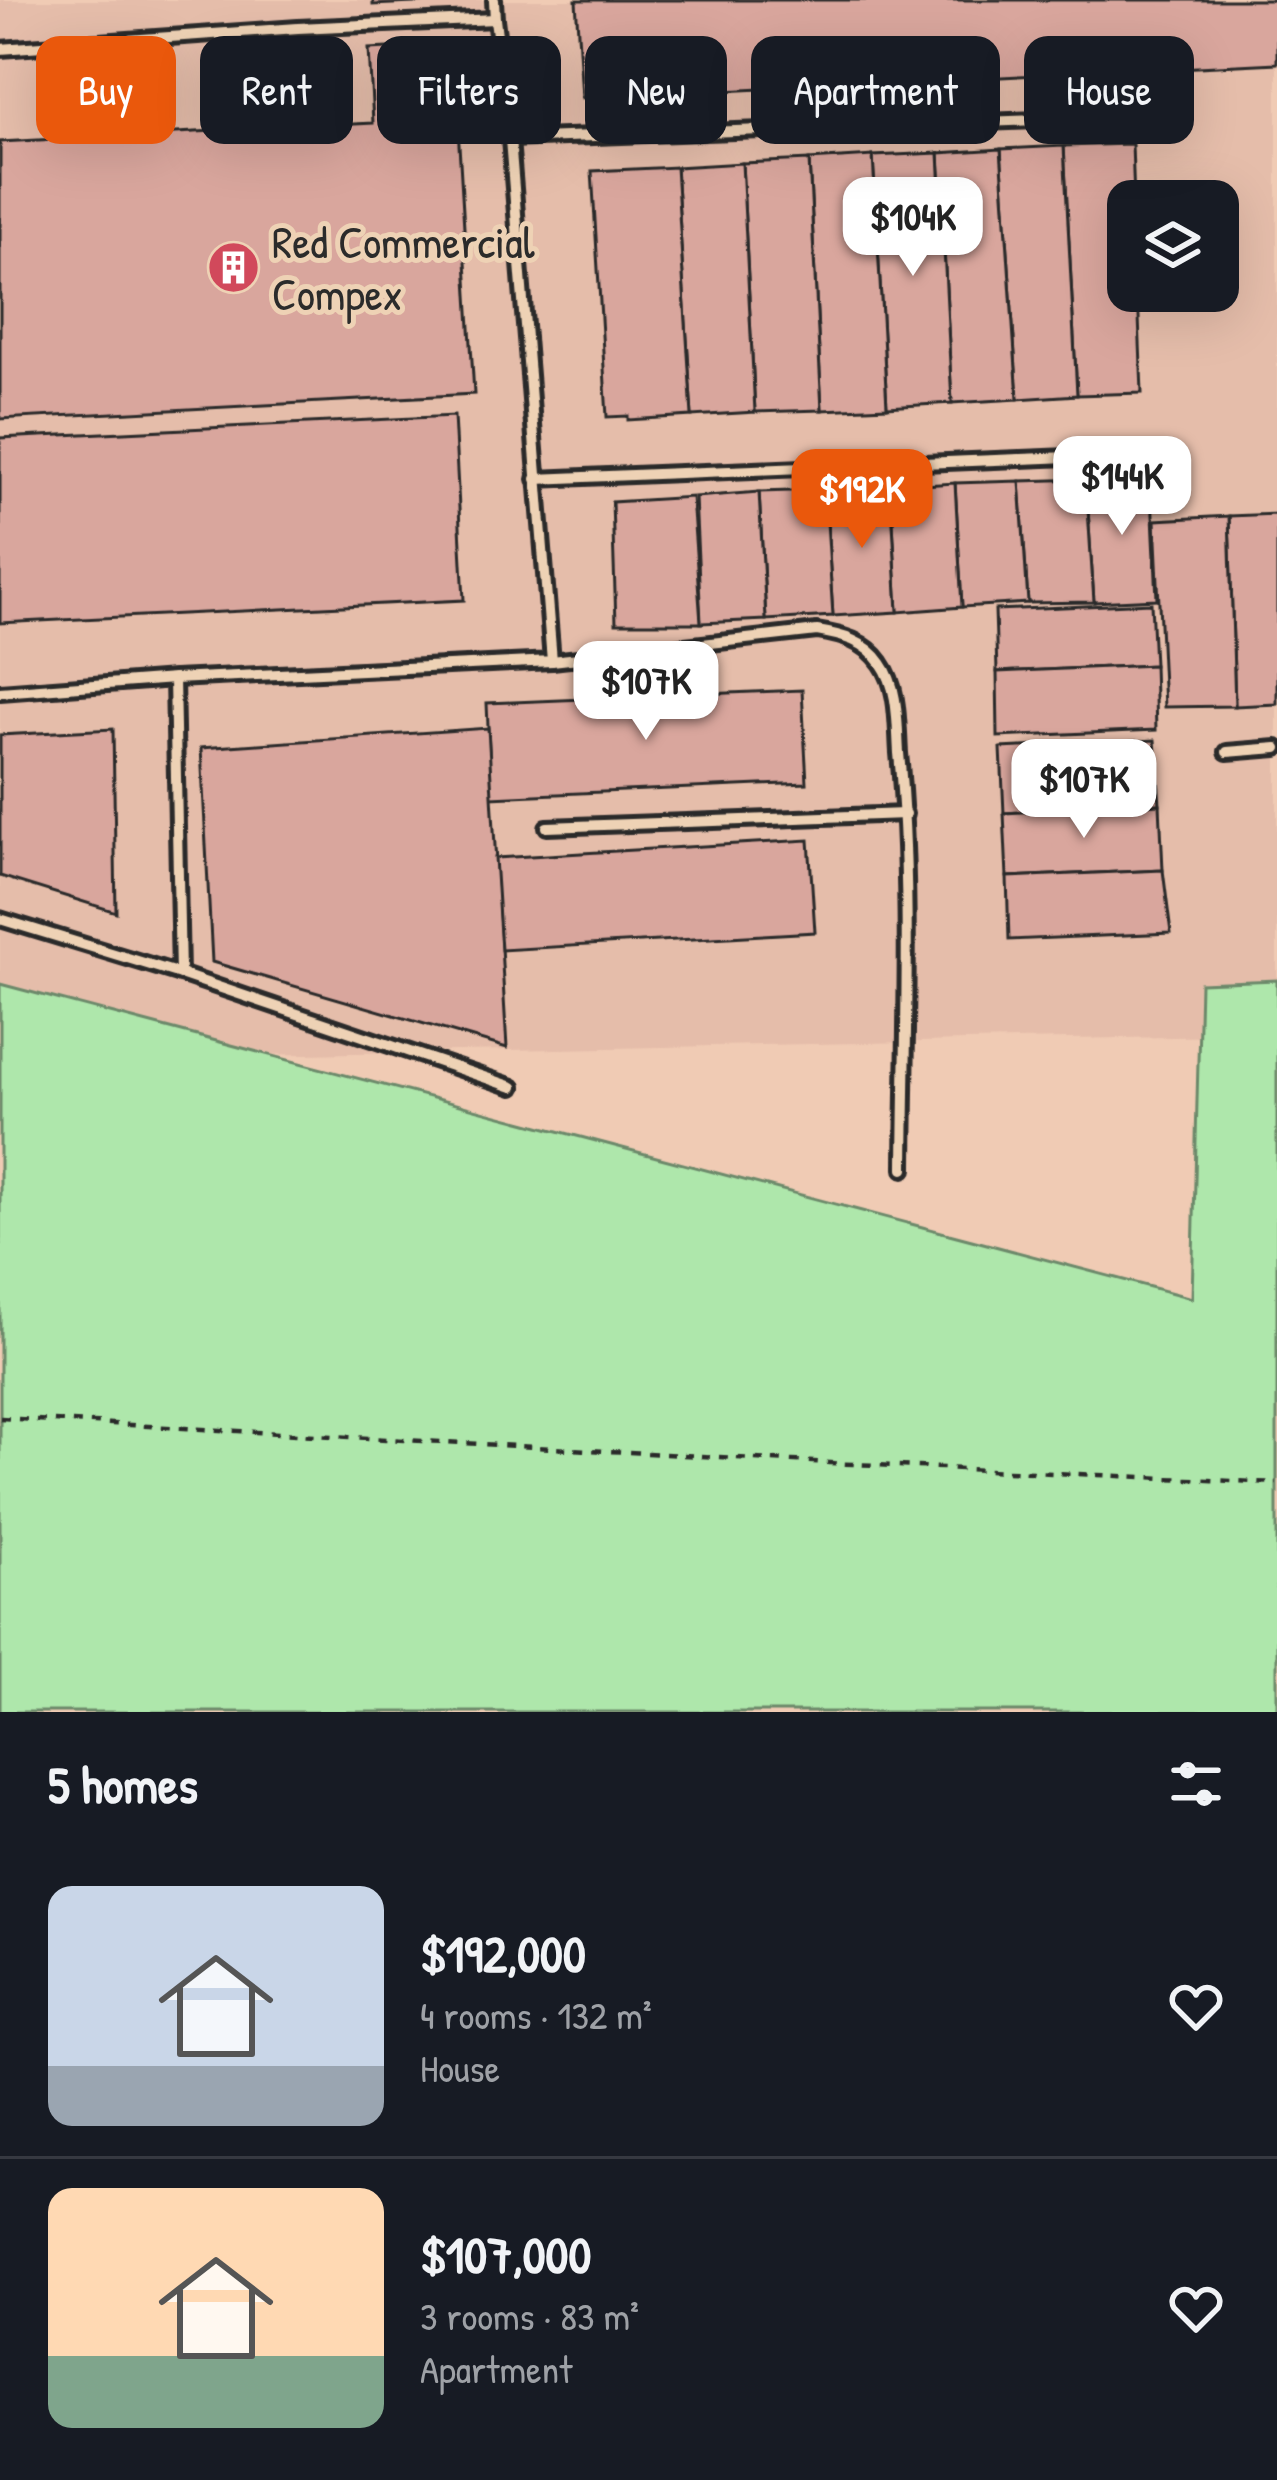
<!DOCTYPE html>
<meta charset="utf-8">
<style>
body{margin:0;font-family:"Patrick Hand",sans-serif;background:#242831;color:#f1f3f6;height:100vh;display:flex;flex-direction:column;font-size:45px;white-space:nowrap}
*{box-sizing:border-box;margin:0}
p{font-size:39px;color:#9ea1a6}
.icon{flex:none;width:66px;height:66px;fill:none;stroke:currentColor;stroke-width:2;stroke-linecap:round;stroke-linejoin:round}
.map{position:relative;height:1712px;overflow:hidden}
.details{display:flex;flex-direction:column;background:#171b24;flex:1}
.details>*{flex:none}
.guide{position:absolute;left:36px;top:36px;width:1206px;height:108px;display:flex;gap:24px}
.controls{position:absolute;left:1107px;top:180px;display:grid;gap:24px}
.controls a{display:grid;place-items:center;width:132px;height:132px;border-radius:24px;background:#171b24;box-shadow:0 12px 48px #0002;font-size:60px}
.price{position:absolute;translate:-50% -102px;padding:0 27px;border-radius:24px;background:#fff;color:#222;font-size:39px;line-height:78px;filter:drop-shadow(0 3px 6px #0008)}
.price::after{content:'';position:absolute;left:50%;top:72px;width:36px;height:27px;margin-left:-18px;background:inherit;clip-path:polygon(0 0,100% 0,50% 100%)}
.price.selected{background:#ea580c;color:#fff}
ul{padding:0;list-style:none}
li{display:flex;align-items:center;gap:36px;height:300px;padding:0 48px}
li+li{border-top:3px solid #363941}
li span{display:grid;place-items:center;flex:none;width:336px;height:240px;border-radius:24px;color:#555}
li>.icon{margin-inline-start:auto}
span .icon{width:144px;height:144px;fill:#fffc;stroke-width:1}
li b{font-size:51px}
h2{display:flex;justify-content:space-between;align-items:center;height:144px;padding:0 48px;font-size:51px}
.pill{padding:0 42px;border-radius:24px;background:#171b24;box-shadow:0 12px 48px #0002;font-size:42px;line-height:108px}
.pill.selected{background:#ea580c;color:#fff}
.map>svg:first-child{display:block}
.built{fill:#e5bdaa;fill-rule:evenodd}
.green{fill:#aee7ab;stroke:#6c896b;stroke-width:3}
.building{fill:#d9a69d;stroke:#2b2b2b;stroke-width:3}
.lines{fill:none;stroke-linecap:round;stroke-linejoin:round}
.service-casing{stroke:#2b2b2b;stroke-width:20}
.path{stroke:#2b2b2b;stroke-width:4.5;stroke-dasharray:9 9;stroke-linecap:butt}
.service{stroke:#eed2b5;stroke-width:10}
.labels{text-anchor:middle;stroke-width:10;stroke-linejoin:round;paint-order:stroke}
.poi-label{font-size:45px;fill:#2b2b2b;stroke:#eed2b5;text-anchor:start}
</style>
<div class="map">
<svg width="1277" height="1712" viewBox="0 0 1277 1712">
<rect width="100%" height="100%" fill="#f0cbb4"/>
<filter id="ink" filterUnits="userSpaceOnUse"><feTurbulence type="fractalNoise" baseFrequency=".00833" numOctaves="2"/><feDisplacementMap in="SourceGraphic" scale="24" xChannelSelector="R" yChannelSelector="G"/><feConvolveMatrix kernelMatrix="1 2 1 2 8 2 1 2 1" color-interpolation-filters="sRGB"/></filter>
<g filter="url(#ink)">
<!-- built -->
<path class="built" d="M0 0H1277V1035L0 1060ZM1128 201H1218V291H1128Z"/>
<!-- green -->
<polygon class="green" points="1277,980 1277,1712 0,1712 0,984 1192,1298 1200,983"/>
<!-- building -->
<g class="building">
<polygon points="373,0 456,0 456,1 373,5"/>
<polygon points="576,0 1277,0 1277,63 582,98"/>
<polygon points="453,45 474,394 0,419 0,142 373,123 369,49"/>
<polygon points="1132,144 1134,201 1128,201 1128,291 1138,291 1142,393 1077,395 1064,146"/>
<polygon points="1064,146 1077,395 1018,399 1001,149"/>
<polygon points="1001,149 1018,399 952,403 939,153"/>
<polygon points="939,153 952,403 887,407 873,156"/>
<polygon points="873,156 887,407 822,410 809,160"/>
<polygon points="809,160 822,410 755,412 742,163"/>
<polygon points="742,163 755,412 692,416 676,167"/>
<polygon points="676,167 692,416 628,420 628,416 607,417 592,171"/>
<polygon points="454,416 464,600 0,623 0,438"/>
<polygon points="1151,474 1157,599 1094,602 1086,479"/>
<polygon points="1086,479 1094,602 1028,603 1020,481"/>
<polygon points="1020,481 1028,603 962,607 955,483"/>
<polygon points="955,483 962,607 898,612 891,487"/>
<polygon points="891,487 898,612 833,616 825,490"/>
<polygon points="825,490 833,616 766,620 759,492"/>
<polygon points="759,492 766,620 701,623 695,497"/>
<polygon points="692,497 701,623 616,623 612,502"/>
<polygon points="1277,514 1277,704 1235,706 1229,516"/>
<polygon points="1229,516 1235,706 1164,707 1155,520"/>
<polygon points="1151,603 1154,665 997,672 995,610"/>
<polygon points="1154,665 1156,730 998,737 997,672"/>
<polygon points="802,690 807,783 491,797 487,703"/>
<polygon points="488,728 507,1048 212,962 201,748"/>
<polygon points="113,729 116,912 0,876 0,735"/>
<polygon points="1155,740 1160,804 1004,813 1001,748"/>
<polygon points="1160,804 1163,870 1007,877 1004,813"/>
<polygon points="809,840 815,932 501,950 495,858"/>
<polygon points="1163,870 1171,933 1009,940 1007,877"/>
</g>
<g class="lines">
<defs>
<g id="service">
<polyline points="0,49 298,28 495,19 494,0"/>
<polyline points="510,139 1096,118"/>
<polyline points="536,479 1142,454"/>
<path d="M552 661 817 631C842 635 866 641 881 663 899 688 897 724 899 753 912 890 905 1031 904 1169"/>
<polyline points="0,692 174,679 552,661 510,139 495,19"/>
<polyline points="1227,752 1277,748"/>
<polyline points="547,827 905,814"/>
<polyline points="0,919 180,974 174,679"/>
<polyline points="180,974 513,1087"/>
</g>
</defs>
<!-- service casing -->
<use href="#service" class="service-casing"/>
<!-- path -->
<polyline class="path" points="0,1418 830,1463 1277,1483"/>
<!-- service -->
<use href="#service" class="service"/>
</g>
</g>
<!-- icons -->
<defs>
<symbol id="building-disc" viewBox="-11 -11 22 22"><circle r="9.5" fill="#d1495b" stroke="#eed2b5"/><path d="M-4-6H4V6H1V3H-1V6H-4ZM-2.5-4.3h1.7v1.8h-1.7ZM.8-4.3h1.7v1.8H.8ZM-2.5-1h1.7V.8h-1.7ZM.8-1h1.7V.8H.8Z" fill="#fff"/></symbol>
</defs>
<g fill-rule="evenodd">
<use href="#building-disc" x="204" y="238" width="59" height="59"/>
</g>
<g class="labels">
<!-- poi labels -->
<g class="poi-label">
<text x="272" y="258">Red Commercial<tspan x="272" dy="52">Compex</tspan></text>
</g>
</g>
</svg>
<div class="controls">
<a><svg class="icon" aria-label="layers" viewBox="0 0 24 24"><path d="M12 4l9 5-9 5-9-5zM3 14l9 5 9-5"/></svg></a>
</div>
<b class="price" style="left:913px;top:279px">$104K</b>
<b class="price" style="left:1122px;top:538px">$144K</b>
<b class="price selected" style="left:862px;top:551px">$192K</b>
<b class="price" style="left:646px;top:743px">$107K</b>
<b class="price" style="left:1084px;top:841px">$107K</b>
<div class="guide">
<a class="pill selected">Buy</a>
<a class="pill">Rent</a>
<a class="pill">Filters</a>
<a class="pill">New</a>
<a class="pill">Apartment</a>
<a class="pill">House</a>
</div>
</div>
<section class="details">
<h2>5 homes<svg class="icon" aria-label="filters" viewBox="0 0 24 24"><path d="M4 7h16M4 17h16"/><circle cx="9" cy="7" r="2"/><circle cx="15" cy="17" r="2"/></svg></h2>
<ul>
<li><span style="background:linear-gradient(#c9d6e8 75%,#9aa5b1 0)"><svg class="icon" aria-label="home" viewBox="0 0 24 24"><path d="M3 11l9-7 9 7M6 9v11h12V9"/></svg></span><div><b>$192,000</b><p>4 rooms · 132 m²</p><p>House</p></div><svg class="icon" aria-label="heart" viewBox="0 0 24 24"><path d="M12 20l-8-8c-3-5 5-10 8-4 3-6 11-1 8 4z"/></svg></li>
<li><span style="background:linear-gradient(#ffd9b3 70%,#7fa58c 0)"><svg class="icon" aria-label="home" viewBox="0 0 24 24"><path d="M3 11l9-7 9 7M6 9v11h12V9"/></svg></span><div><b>$107,000</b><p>3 rooms · 83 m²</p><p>Apartment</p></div><svg class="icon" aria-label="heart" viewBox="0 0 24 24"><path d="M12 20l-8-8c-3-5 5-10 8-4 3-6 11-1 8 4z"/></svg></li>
</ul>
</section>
